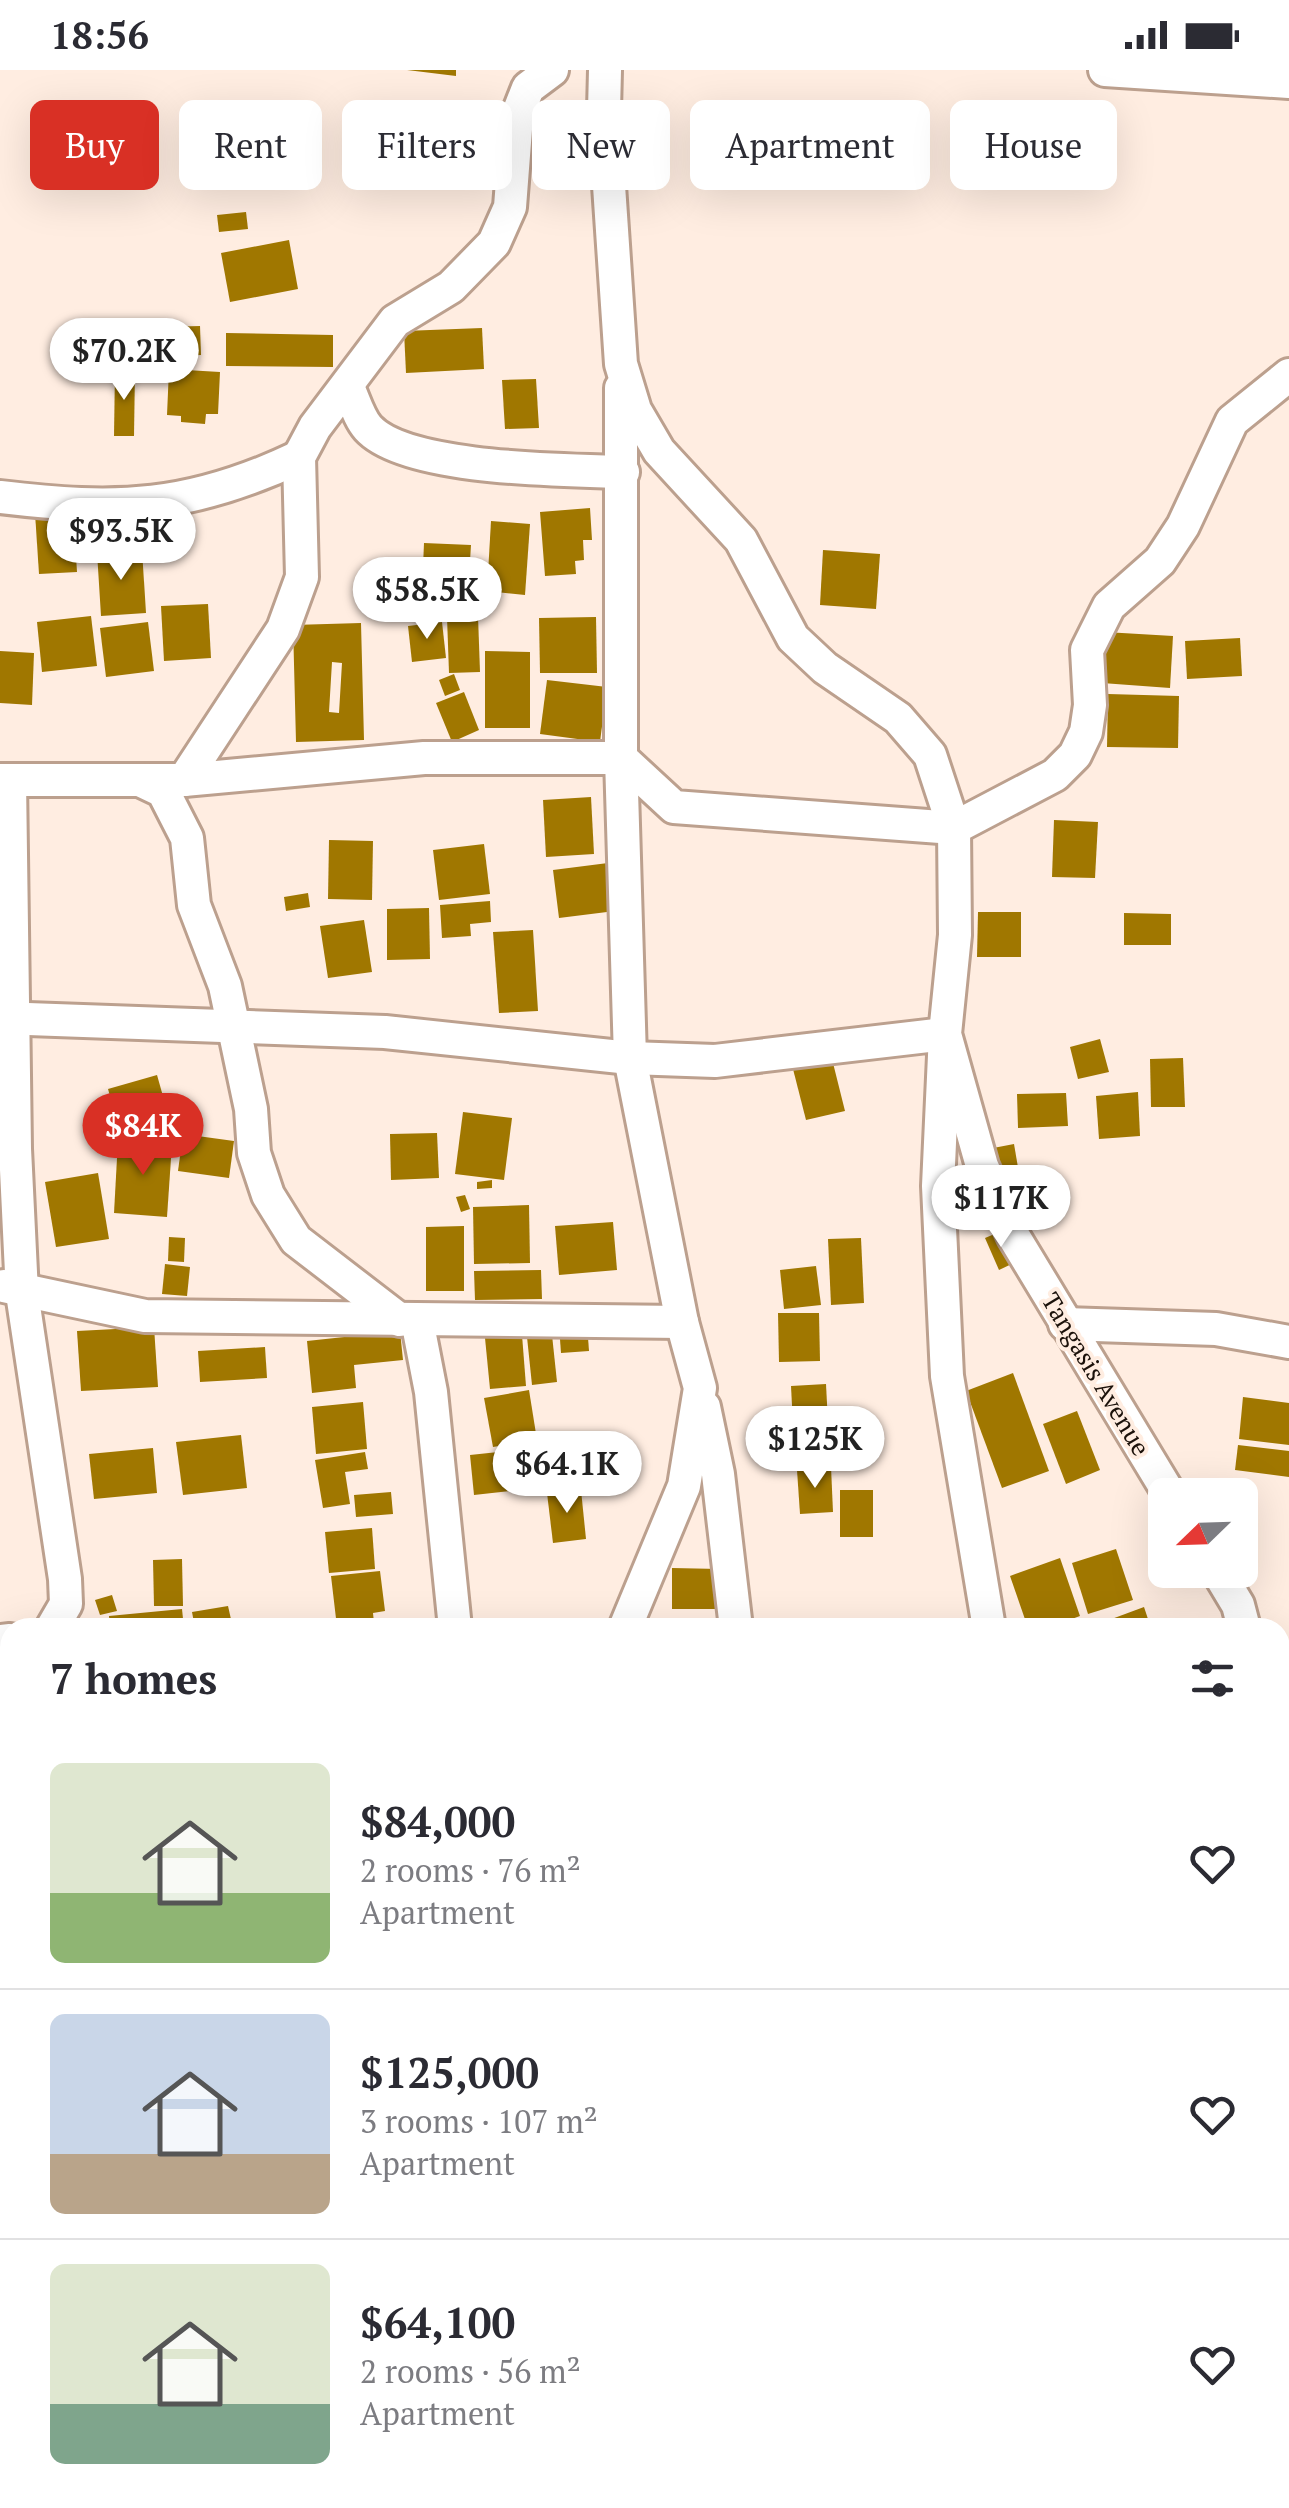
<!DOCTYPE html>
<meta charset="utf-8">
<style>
body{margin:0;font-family:"PT Serif",serif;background:#f2f2f3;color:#2b2b33;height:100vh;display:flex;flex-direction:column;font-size:38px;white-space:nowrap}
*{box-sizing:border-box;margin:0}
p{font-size:32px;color:#7c7c81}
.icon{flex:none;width:55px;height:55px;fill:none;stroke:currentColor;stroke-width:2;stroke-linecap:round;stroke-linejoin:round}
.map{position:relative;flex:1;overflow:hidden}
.drawer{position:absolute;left:0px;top:1548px;width:1290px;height:892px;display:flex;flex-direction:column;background:#fff;border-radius:30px 30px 0 0;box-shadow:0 10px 40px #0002}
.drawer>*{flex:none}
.top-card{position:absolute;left:30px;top:30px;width:1230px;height:90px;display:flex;gap:20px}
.needle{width:65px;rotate:247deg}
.tools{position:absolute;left:1148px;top:1408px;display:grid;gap:20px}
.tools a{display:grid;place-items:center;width:110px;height:110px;border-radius:15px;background:#fff;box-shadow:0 10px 40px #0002;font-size:50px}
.price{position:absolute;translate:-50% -85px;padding:0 22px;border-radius:35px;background:#fff;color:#222;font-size:32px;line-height:65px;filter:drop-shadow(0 2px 5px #0008)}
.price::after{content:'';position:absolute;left:50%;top:60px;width:30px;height:22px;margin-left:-15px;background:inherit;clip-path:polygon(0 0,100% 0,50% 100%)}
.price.current{background:#d93025;color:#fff}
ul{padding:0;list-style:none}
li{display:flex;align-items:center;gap:30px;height:250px;padding:0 50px}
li+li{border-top:2px solid #e1e1e2}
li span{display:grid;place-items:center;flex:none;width:280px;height:200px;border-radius:15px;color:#555}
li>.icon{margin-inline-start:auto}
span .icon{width:120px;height:120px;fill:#fffc;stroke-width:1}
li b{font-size:42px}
h2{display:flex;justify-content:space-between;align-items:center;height:120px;padding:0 50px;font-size:42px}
.pill{padding:0 35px;border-radius:15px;background:#fff;box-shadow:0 10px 40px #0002;font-size:35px;line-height:90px}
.pill.current{background:#d93025;color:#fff}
.status{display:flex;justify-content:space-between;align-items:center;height:70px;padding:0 50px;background:#fff;direction:ltr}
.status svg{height:28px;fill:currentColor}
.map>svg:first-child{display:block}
.building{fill:#a07700;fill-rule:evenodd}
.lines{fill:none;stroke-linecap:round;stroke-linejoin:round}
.minor-casing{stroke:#bca08e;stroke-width:38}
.minor{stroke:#fff;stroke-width:32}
.labels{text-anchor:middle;stroke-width:8;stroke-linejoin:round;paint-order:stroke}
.street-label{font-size:25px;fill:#1b110a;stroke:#ffede1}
</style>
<div class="status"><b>18:56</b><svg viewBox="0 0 49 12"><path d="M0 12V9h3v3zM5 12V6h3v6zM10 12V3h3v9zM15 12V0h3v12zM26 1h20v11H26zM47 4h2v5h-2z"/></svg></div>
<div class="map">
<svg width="1289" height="2438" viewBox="0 0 1289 2438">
<rect width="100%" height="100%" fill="#ffede1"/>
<!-- building -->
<g class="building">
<polygon points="407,0 456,0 456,6"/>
<polygon points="246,142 248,159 219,162 217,145"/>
<polygon points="289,170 298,219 230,232 221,183"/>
<polygon points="200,256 201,285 164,287 163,257"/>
<polygon points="482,258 484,299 406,303 404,261"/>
<polygon points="226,263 333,265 333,297 226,296"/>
<polygon points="169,299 220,302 218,344 206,344 205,354 181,352 181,346 167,345"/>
<polygon points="115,300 135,300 134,366 114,366"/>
<polygon points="536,309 539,358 505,359 502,310"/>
<polygon points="590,438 592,470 583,470 584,490 575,491 576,504 545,506 540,442"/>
<polygon points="73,441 77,502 39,504 35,443"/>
<polygon points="491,451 530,454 525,525 487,521"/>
<polygon points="424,473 471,475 468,524 422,521"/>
<polygon points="142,480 146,543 101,546 97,482"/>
<polygon points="823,480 880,484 876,539 820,535"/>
<polygon points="208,534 211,588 164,591 161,536"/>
<polygon points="91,546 97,596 42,602 37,552"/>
<polygon points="478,546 480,602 449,603 447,547"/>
<polygon points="596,547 597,603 540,603 539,548"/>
<polygon points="148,552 154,601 106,607 100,558"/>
<polygon points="442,552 446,588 412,592 408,556"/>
<path d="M361 553 364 670 296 672 293 555ZM332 592 342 593 339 643 329 642Z"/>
<polygon points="1105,562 1173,566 1170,618 1102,613"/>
<polygon points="1240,568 1242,606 1187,609 1185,571"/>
<polygon points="0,581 34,583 32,635 0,633"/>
<polygon points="485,581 530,582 530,658 485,658"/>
<polygon points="454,604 460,620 445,626 439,610"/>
<polygon points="547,610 607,617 600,672 540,664"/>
<polygon points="464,622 479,660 452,672 436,633"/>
<polygon points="1108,624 1179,626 1178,678 1107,677"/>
<polygon points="591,727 594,784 546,787 543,730"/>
<polygon points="1054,750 1098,752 1095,808 1052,807"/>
<polygon points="329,770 373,771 372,830 328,829"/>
<polygon points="484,774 490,824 439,830 433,780"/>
<polygon points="608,793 615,841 559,848 553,800"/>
<polygon points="308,823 310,837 286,841 284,827"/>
<polygon points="490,831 491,852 470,854 471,866 442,868 440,835"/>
<polygon points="429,838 430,889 387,890 387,839"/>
<polygon points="978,842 1021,842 1021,887 977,887"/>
<polygon points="1124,843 1171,844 1171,875 1124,875"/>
<polygon points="364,850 372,902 328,908 320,856"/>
<polygon points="533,860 538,941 499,943 493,862"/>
<polygon points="1100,969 1109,1002 1078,1009 1070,977"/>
<polygon points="1183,988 1185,1037 1151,1037 1150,989"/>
<polygon points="832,989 845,1041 806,1050 793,999"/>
<polygon points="157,1005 170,1051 121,1065 108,1019"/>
<polygon points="1138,1022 1140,1066 1099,1069 1096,1026"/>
<polygon points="1066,1023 1068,1056 1018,1058 1017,1024"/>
<polygon points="463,1042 512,1048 504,1110 455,1104"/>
<polygon points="437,1063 439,1108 391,1110 390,1064"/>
<polygon points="183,1064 234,1071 229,1108 178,1101"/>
<polygon points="118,1070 172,1074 167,1147 114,1143"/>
<polygon points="1014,1074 1021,1115 995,1119 988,1079"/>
<polygon points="98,1103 109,1169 56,1177 45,1112"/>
<polygon points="492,1110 492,1118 477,1119 477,1112"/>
<polygon points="465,1125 470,1139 461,1142 456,1127"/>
<polygon points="529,1135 530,1193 474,1194 473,1137"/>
<polygon points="613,1152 617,1200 559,1205 555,1156"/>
<polygon points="464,1156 464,1221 426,1221 426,1157"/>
<polygon points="1004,1160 1018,1191 999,1200 985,1168"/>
<polygon points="169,1167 185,1168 184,1192 168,1191"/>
<polygon points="861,1168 864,1233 831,1235 828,1169"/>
<polygon points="165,1194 190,1197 187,1226 162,1224"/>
<polygon points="816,1196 821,1235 784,1239 780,1200"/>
<polygon points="541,1200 542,1229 475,1230 474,1201"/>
<polygon points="778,1243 819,1243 820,1291 779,1292"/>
<polygon points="587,1254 589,1281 561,1283 559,1256"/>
<polygon points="154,1257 158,1317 81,1321 77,1261"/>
<polygon points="400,1261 403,1290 354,1295 356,1318 312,1323 307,1271"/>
<polygon points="522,1265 526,1316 490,1319 485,1268"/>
<polygon points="552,1265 557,1312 532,1315 527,1267"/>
<polygon points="265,1277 267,1308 200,1312 198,1281"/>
<polygon points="1013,1303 1049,1401 1002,1418 966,1321"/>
<polygon points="826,1314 828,1353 793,1355 791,1316"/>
<polygon points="529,1320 537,1370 493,1377 484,1328"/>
<polygon points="1243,1327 1289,1333 1289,1375 1239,1369"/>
<polygon points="363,1332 367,1379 316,1384 312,1337"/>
<polygon points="1077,1341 1100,1400 1066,1414 1043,1354"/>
<polygon points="241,1365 247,1418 183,1425 176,1372"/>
<polygon points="555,1371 590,1373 589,1410 554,1409"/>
<polygon points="1238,1375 1289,1381 1289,1407 1235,1400"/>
<polygon points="153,1378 157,1423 94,1429 89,1384"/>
<polygon points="535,1378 539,1418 474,1425 470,1385"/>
<polygon points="365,1382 368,1399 345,1402 350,1434 323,1438 315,1390"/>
<polygon points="831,1397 833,1442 800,1444 797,1400"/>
<polygon points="581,1420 586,1469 553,1473 547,1423"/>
<rect x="840" y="1420" width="33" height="47"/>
<polygon points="391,1422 393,1444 356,1447 354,1425"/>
<polygon points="372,1458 375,1499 329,1503 325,1462"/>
<polygon points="1116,1479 1133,1530 1088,1544 1072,1493"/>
<polygon points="1060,1488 1080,1546 1047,1558 1028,1558 1010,1506"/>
<polygon points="182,1489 183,1536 154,1536 153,1490"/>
<polygon points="672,1498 720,1499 719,1539 672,1539"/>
<polygon points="380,1501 385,1541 373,1543 374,1553 337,1557 331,1506"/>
<polygon points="112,1525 117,1541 100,1545 95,1530"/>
<polygon points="228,1536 233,1558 195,1558 192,1542"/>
<polygon points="1144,1537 1151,1558 1090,1558 1090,1557"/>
<polygon points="182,1539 184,1558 110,1558 109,1546"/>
<polygon points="10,1586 10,1616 0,1618 0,1587"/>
<polygon points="0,1682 10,1728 10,1742 0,1743"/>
<polygon points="1286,1915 1289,1966 1280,1970 1280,1917"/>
<polygon points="1289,1972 1289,2018 1280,2021 1280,1976"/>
<polygon points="1289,2058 1289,2096 1280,2099 1280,2061"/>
<polygon points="1280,2171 1289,2193 1289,2202 1280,2206"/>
<polygon points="1289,2208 1289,2246 1284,2248 1289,2289 1280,2292 1280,2211"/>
<polygon points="10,2240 10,2268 0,2270 0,2242"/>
<polygon points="1289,2295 1289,2372 1282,2374 1280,2299"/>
<polygon points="1289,2379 1289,2406 1280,2382"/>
<polygon points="81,2430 97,2430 101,2438 84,2438"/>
<rect x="124" y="2430" width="17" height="8"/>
<polygon points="301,2430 348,2430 350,2438 303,2438"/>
<rect x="410" y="2430" width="40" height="8"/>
<polygon points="547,2430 582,2430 583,2438 548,2438"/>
<polygon points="678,2430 724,2430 727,2438 680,2438"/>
<polygon points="753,2430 771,2430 775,2438 746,2438 744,2434"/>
<polygon points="1159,2430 1180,2430 1183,2438 1162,2438"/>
</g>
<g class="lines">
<defs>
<g id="minor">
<polyline points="605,0 604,41 621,294 635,340 659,381 741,470 793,568 825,598 898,648 930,685 954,758 955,865 945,964 982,1096 1014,1167 1170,1425"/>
<polyline points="1105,0 1289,12"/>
<path d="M348 317C354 330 359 348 368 358 406 400 566 400 623 402"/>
<polyline points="621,318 621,688 630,988 682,1252 700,1318 684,1416 625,1558"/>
<path d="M0 427C117 441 190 439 299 387"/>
<polyline points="0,710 184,710 424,688 621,688 674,737 954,758 1055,705 1075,685 1086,662 1090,635 1087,580 1109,536 1160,491 1183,456 1232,351 1289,305"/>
<polyline points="10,710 15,1079 22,1223 65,1509 66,1534 52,1558"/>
<polyline points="184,710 283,559 302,507 299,387 315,357 395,251 451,217 494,173 510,137 517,46 528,18 552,0"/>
<polyline points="142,711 163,721 187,768 194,835 225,916 251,1039 254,1083 268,1125 296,1170 400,1250"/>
<polyline points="0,948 385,962 630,988 715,991 945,964 938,1116 947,1306 989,1558"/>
<polyline points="4,1216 145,1246 682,1252"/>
<polyline points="417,1250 431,1322 455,1558"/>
<polyline points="1065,1254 1216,1259 1289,1272"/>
<polyline points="704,1337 718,1404 736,1558"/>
<polyline points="1217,1500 1238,1535 1244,1558"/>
<polyline points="0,1571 10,1570"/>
<polyline points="1280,1684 1289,1715"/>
<polyline points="0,2097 10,2097"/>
<polyline points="1082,2430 1086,2438"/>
<polyline points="1276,2430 1279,2438"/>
<polyline points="548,2438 548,2430"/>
</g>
</defs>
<!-- minor casing -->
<use href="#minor" class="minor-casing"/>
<!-- minor -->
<use href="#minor" class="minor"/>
</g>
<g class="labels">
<!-- street labels -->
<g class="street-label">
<text transform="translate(1096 1304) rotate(59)" y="9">Tangasis Avenue</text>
</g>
</g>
</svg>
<div class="tools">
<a><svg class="needle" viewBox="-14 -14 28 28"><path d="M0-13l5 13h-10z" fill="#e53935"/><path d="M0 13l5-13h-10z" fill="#7c7c81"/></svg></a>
</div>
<b class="price" style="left:124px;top:333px">$70.2K</b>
<b class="price" style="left:121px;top:513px">$93.5K</b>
<b class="price" style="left:427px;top:572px">$58.5K</b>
<b class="price current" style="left:143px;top:1108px">$84K</b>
<b class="price" style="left:1001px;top:1180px">$117K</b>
<b class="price" style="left:815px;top:1421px">$125K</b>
<b class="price" style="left:567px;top:1446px">$64.1K</b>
<div class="top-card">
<a class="pill current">Buy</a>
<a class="pill">Rent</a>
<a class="pill">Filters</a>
<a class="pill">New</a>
<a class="pill">Apartment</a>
<a class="pill">House</a>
</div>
<section class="drawer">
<h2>7 homes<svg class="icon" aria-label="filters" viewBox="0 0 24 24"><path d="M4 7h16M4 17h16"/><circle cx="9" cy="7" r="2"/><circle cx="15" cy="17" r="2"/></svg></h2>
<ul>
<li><span style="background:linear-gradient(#dfe7d0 65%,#8fb573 0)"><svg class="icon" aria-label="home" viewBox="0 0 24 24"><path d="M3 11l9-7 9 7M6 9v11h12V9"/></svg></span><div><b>$84,000</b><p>2 rooms · 76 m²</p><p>Apartment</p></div><svg class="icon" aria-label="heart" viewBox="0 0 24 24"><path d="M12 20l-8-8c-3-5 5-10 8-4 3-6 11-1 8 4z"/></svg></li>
<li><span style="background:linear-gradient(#c9d6e8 70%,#b9a48a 0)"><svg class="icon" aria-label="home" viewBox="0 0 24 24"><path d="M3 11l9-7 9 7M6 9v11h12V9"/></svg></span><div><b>$125,000</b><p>3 rooms · 107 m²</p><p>Apartment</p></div><svg class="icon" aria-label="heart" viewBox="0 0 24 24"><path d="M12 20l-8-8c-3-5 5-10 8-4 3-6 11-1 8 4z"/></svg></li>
<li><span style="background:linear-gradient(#dfe7d0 70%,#7fa58c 0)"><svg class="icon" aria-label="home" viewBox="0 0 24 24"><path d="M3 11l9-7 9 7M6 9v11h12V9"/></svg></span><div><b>$64,100</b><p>2 rooms · 56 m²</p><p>Apartment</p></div><svg class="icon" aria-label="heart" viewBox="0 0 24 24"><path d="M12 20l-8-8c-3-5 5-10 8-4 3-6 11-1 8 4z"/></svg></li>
</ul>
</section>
</div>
